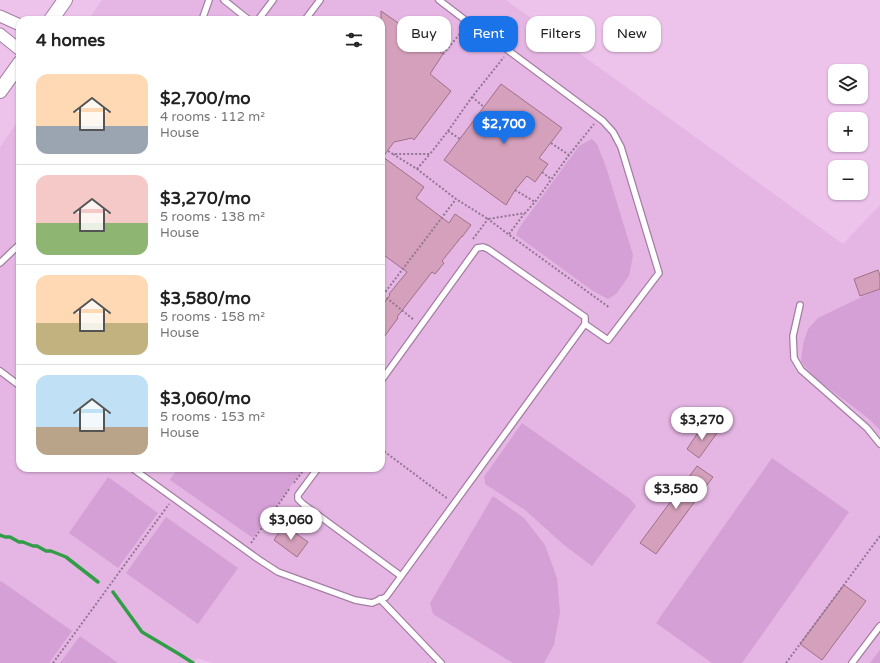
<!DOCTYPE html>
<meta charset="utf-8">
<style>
body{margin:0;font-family:"Varela Round",sans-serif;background:#f6f6f6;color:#222;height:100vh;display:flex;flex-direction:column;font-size:15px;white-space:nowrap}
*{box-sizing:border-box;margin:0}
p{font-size:13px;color:#767676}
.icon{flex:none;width:22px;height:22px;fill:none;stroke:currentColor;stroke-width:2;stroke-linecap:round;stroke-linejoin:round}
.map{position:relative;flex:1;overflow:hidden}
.panel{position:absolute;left:16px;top:16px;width:369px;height:456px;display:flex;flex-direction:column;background:#fff;border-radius:12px;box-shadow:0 1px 3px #0004}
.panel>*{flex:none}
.top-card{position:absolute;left:397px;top:16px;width:380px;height:36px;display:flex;gap:8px}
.fabs{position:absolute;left:828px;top:64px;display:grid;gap:8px}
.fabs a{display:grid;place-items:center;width:40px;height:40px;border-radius:8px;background:#fff;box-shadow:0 1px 3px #0004;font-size:20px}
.price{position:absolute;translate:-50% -34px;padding:0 9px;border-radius:14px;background:#fff;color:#222;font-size:13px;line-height:26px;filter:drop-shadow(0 1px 2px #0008)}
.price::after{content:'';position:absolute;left:50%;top:24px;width:12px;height:9px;margin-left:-6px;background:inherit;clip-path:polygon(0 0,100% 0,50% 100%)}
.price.on{background:#1a73e8;color:#fff}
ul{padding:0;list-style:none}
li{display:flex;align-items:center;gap:12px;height:100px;padding:0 20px}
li+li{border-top:1px solid #e0e0e0}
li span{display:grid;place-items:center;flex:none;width:112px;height:80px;border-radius:12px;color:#555}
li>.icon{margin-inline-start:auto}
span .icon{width:48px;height:48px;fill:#fffc;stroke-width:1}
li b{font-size:17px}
h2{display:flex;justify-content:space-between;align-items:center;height:48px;padding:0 20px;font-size:17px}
.chip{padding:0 14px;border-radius:12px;background:#fff;box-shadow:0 1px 3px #0004;font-size:14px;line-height:36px}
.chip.on{background:#1a73e8;color:#fff}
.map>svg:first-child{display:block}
.built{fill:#e5b6e4}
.green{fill:#d5a0d5}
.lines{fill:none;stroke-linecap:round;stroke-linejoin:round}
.stream{stroke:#329d47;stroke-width:3.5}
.building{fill:#d4a0bb;stroke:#a06f88}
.service-casing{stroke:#a57ea4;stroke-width:8}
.minor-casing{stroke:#a57ea4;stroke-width:13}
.tertiary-casing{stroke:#a57ea4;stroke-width:16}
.path{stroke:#937692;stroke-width:2;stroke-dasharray:2 2;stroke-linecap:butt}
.service{stroke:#fff;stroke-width:5.5}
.minor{stroke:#fff;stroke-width:11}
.tertiary{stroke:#fff;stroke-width:14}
</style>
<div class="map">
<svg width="880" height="663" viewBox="0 0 880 663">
<rect width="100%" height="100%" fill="#edc3ec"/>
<!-- built -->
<polygon class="built" points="102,0 506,0 843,244 880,205 880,663 213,663 197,658 194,663 0,663 0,147 20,118 20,468 381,468 381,20 88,20"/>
<!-- green -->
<g class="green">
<polygon points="592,139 597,144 606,167 633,255 629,276 616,294 608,299 593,291 516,235 519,228 579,146"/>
<polygon points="880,288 880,430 868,418 815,378 801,362 803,344 808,329 818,318"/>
<polygon points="522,423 630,499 636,506 592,566 564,545 525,510 485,484 485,480 484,477"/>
<polygon points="772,458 849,512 742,663 712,663 656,623"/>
<polygon points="179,468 304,468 253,538 170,480 171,478"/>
<polygon points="108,477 158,513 118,568 69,533"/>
<polygon points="493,496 524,518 545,545 557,578 560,612 554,645 544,663 513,663 433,614 430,603"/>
<polygon points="166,517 238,568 198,624 126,573"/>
<polygon points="1,581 72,631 49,663 0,663 0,582"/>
<polygon points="80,636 118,663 60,663"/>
<polygon points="880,650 880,663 870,663"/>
</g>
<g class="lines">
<!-- stream -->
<g class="stream">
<polyline points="0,535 5,537 10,537 19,542 23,542 33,546 37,546 46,551 51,551 66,557 98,582"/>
<polyline points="113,592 142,632 179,654 193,663"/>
</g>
</g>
<!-- building -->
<g class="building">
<polygon points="381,11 443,54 430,74 451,91 414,140 412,138 394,142 383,157 424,187 416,198 449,223 455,214 471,225 462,237 462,236 442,261 444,263 435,274 432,272 397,317 398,318 381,341 381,307 390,295 389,294 407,272 381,253"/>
<polygon points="501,84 562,128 539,158 548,164 535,182 527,176 515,190 506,205 444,160"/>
<polygon points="878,270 880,276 880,289 860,296 854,279"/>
<polygon points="704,424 717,433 699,458 687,449"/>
<polygon points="697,466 713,477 656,554 640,543"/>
<polygon points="284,525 308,542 297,557 274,540"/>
<polygon points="844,585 866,601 822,660 800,644"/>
</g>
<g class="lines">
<defs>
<g id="service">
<polyline points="224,0 249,20"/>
<polyline points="202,20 209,0"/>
<polyline points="258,20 273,0"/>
<polyline points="305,20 320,0"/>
<polyline points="0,263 20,244"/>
<polyline points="800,305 793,336 794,358 801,370 867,428 880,444"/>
<polyline points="0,371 20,386"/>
<polyline points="381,381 477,248 483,247 488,249 585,317 585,324"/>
<polyline points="132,468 258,559 278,572 355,600 372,603 386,597 585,324 608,340 659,273 621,147 613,132 603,121 509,51 469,23 439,0"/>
<polyline points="318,468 298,495 298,499 303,504 401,576"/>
<polyline points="380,599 441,663"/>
<polyline points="852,663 880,626"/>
</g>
<g id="minor">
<polyline points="0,16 20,25"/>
<polyline points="0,34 20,50"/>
</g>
<g id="tertiary">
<polyline points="51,20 65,0"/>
<polyline points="0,91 20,63"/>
</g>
</defs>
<!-- service casing -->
<use href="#service" class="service-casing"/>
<!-- minor casing -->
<use href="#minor" class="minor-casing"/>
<!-- tertiary casing -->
<use href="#tertiary" class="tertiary-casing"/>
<!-- path -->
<g class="path">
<polyline points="443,54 464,29"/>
<polyline points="472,97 484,107"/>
<polyline points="448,131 472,97 504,57"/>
<polyline points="551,143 569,155"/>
<polyline points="388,151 393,154 430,154 448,131 460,139"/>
<polyline points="393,154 417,169 456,199 488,219 525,213 535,202 569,155 594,124"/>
<polyline points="417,169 430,154"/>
<polyline points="542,172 551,179"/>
<polyline points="515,190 535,202"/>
<polyline points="509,234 524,214"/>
<polyline points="473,239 488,219 508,234 610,308"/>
<polyline points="381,255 382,254"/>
<polyline points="383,295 456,199"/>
<polyline points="381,298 383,295 414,320"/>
<polyline points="381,449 448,499"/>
<polyline points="294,483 305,468"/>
<polyline points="251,543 290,488"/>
<polyline points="53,663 169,504"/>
<polyline points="786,663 880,536"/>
</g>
<!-- service -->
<use href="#service" class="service"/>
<!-- minor -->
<use href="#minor" class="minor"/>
<!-- tertiary -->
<use href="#tertiary" class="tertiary"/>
</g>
</svg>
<div class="fabs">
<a><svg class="icon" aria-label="layers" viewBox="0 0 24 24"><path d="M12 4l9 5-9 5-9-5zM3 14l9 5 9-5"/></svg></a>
<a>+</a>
<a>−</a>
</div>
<b class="price on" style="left:504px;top:145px">$2,700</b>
<b class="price" style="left:702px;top:441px">$3,270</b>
<b class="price" style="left:676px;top:510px">$3,580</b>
<b class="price" style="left:291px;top:541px">$3,060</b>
<div class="top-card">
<a class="chip">Buy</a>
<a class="chip on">Rent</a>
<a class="chip">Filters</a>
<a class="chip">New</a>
</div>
<section class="panel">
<h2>4 homes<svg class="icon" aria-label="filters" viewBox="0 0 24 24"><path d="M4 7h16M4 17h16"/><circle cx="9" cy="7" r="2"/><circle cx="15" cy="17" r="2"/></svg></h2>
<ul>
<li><span style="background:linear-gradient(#ffd9b3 65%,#9aa5b1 0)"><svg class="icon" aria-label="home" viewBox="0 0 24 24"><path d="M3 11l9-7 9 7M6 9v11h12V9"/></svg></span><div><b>$2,700/mo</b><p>4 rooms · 112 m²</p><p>House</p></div></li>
<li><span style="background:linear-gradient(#f6c9c9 60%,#8fb573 0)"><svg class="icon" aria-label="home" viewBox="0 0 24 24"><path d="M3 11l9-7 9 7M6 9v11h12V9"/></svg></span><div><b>$3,270/mo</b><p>5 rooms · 138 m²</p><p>House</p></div></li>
<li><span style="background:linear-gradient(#ffd9b3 60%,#c2b280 0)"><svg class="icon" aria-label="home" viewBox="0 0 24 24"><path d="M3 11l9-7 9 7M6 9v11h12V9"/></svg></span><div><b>$3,580/mo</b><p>5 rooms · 158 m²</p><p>House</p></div></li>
<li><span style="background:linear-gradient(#bfe0f5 65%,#b9a48a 0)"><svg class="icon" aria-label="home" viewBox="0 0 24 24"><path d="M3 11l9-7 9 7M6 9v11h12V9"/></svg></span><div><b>$3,060/mo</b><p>5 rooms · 153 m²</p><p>House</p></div></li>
</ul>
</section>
</div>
